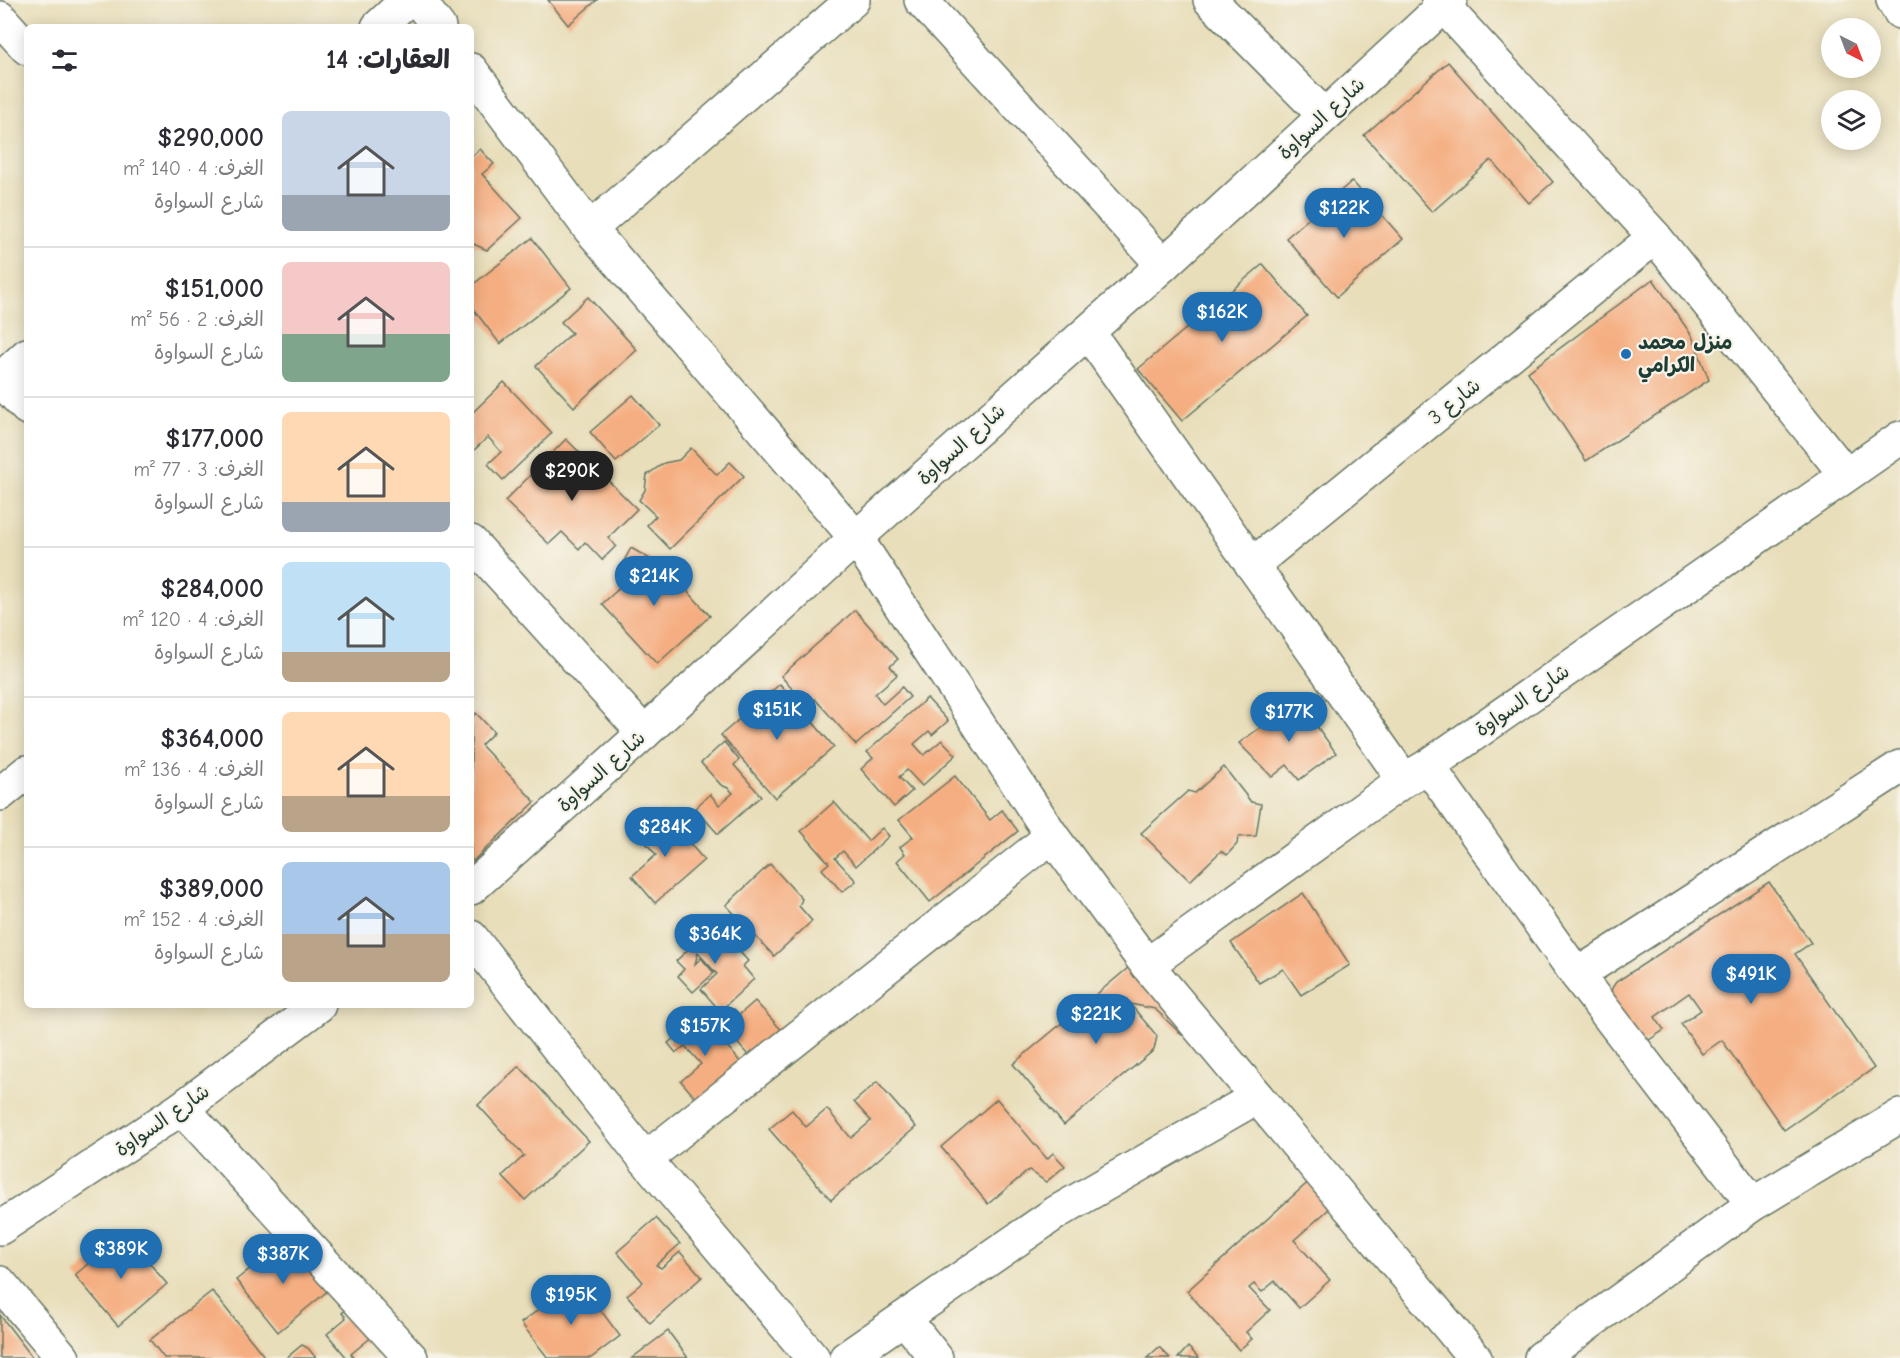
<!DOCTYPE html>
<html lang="ar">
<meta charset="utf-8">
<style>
body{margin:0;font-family:"Comic Neue","Playpen Sans Arabic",sans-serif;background:#f2f2f3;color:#2b2b33;direction:rtl;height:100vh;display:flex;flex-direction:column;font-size:22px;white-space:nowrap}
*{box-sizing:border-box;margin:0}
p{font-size:20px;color:#7c7c81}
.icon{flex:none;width:33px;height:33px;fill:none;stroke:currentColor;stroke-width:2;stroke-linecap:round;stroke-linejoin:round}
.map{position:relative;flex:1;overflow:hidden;direction:ltr}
.panel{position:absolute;left:24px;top:24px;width:450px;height:984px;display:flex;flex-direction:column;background:#fff;border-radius:9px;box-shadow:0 3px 15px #0003;direction:rtl}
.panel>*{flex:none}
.needle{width:39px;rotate:138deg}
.fabs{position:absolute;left:1821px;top:18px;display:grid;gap:12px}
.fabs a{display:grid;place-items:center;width:60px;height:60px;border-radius:50%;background:#fff;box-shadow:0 3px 15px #0003;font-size:30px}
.price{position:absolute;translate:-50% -51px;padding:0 14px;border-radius:21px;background:#1f6fb2;color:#fff;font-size:20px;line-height:39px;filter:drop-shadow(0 2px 3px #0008)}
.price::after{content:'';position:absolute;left:50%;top:36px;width:18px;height:14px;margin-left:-9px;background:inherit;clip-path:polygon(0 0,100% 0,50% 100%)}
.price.current{background:#222;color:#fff}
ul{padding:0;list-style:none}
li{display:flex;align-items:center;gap:18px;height:150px;padding:0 24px}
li+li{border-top:2px solid #e1e1e2}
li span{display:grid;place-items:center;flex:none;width:168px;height:120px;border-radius:9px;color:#555}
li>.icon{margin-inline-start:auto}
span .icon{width:72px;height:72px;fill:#fffc;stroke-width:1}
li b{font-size:26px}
h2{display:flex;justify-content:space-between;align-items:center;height:72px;padding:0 24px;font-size:26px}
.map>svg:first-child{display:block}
.building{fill:#f5ae81}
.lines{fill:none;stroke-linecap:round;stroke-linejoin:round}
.minor-casing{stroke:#657563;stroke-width:36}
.minor{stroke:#fff;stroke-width:33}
.poi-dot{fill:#1f6fb2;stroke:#f7f3e8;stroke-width:2}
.labels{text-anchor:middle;stroke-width:4.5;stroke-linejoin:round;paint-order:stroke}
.street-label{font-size:20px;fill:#1f3d34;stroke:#f7f3e8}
.poi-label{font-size:20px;font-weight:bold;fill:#1f3d34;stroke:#f7f3e8;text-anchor:start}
</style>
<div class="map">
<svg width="1900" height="1358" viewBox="0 0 1900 1358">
<rect width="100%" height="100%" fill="#f7f3e8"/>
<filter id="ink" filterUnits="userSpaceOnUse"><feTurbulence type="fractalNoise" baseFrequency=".0167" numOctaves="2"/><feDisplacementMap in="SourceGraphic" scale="12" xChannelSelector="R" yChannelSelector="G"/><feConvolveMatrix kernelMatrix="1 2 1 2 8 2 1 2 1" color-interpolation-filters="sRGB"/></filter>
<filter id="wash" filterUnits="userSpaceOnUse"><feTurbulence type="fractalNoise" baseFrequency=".008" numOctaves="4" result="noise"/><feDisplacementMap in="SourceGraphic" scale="24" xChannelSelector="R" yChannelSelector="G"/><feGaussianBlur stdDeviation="1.35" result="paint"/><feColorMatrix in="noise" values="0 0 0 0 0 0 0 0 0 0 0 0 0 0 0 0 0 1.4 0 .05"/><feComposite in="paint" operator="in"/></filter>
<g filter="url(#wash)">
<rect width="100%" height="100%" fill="#e8deba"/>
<g id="blocks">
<!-- building -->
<g class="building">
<polygon points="548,0 597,0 568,25"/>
<polygon points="1448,62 1553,182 1529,203 1491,160 1432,212 1364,135"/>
<polygon points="480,149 494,164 482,174 522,218 487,250 471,243 471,157"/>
<polygon points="1352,181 1403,239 1337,297 1286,238"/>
<polygon points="532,238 571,288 500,344 471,306 471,286"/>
<polygon points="1263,264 1307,316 1182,421 1138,369"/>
<polygon points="1653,279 1692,336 1709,380 1586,461 1528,372"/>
<polygon points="588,297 637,350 574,407 536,366 572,333 561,322"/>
<polygon points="504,382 552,433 503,480 488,464 501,452 488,437 472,452 471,450 471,414"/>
<polygon points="633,395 659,425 616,462 590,432"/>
<polygon points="566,439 637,509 608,538 616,546 602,560 585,542 579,549 562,532 549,544 505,501"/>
<polygon points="691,448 717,475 730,462 744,476 670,549 647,525 656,516 639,500 645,490 647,475 664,463 679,460"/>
<polygon points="631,548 669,570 710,616 657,664 602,604 625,583 624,561"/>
<polygon points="855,610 898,659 890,666 897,675 875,694 883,704 902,687 910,697 856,745 815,699 807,706 781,676"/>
<polygon points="780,684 834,747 775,798 721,735"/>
<polygon points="927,698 948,721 932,735 929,731 914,744 924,755 942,740 956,755 922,786 907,770 899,777 912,791 894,807 861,769 873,758 867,752"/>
<polygon points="1298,700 1336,753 1299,780 1287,765 1272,777 1239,743"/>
<polygon points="476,713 494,732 481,745 535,802 473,861 471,859 471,718"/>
<polygon points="724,742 739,760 734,765 761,796 718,834 695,808 710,794 719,805 733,793 728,788 721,785 701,763"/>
<polygon points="1224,767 1251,802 1261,804 1256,836 1238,837 1237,844 1227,855 1221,851 1190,881 1141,833 1188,791 1195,793"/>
<polygon points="955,776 990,820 1002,810 1018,831 930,902 897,861 905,854 900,847 913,837 899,820"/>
<polygon points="834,802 868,841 882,828 889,836 856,866 843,851 835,858 856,881 842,892 822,869 829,863 801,831"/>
<polygon points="662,811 704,860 655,903 632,876 656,855 637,832"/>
<polygon points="770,864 802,899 799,906 812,921 774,956 726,905"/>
<polygon points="1769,882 1811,943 1795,954 1874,1068 1784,1130 1722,1040 1702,1054 1681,1024 1701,1010 1689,993 1655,1017 1664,1030 1640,1046 1610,995 1612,988 1616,982"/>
<polygon points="1303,893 1350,965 1301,995 1283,969 1259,983 1231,943"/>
<polygon points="709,919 716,927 720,923 732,935 728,939 748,961 743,966 754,979 720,1011 701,989 717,974 698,953 695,964 701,958 714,973 693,992 678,976 684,969 676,961 695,943 689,937"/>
<polygon points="1134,963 1191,1030 1181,1034 1155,1009 1130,1004 1157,1036 1154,1050 1064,1125 1013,1064"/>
<polygon points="755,1001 786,1035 755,1063 719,1022 734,1009 739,1015"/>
<polygon points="701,1015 742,1064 698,1101 681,1081 701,1064 685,1046 676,1053 668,1043"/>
<polygon points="519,1066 589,1141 525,1200 502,1176 524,1156 478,1105"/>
<polygon points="877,1082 916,1127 831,1200 769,1129 792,1110 806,1127 827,1109 851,1138 871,1121 854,1102"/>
<polygon points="997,1099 1047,1159 1053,1153 1065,1166 1046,1182 1029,1170 988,1204 941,1147"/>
<polygon points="1314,1177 1337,1202 1294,1240 1330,1280 1299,1308 1275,1281 1262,1292 1254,1284 1249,1288 1270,1310 1246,1332 1252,1339 1239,1350 1187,1291"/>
<polygon points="656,1218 680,1244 656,1265 661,1268 680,1252 702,1277 650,1323 627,1295 643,1282 617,1252"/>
<polygon points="124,1233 167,1284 118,1326 75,1275"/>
<polygon points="288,1238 330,1289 278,1332 236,1280"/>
<polygon points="578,1280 620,1336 591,1358 548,1358 521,1323"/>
<polygon points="212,1291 264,1356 261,1358 164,1358 150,1340"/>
<polygon points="349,1306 374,1335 351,1354 355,1358 347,1358 327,1334 346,1318 342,1313"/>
<polygon points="0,1315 33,1358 0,1358"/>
<polygon points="668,1331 688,1358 632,1358"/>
<polygon points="302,1345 308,1348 316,1358 286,1358"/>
<polygon points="1159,1347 1170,1358 1147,1358"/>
<polygon points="1188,1347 1199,1358 1178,1358"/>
</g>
</g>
</g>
<g filter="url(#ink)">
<use href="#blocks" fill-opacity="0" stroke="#657563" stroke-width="1.5"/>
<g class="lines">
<defs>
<g id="minor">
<polyline points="418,0 439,27"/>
<polyline points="921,0 1163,265"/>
<polyline points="1210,0 1324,115"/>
<polyline points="1438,0 1655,237 1846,475"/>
<polyline points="1893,0 1900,12"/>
<polyline points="0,18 27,48"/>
<polyline points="378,27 407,0"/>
<polyline points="471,70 590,229 856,538 1052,836 1147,965 1475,1358"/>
<polyline points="590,229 853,0"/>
<polyline points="1088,332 1404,780"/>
<polyline points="0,379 27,408"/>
<polyline points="0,380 27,355"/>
<polyline points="471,542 644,733"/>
<polyline points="1252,565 1655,237"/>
<polyline points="1428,766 1577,975 1753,1204"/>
<polyline points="0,794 27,772"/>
<polyline points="471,888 644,733 856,538 1163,265 1450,0"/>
<polyline points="471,937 645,1159 813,1358"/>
<polyline points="1147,965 1404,780 1428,766 1900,438"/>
<polyline points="1577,975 1900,767"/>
<polyline points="182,1108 411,1358"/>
<polyline points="645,1159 1052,836"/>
<polyline points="0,1228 182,1108 319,1005"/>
<polyline points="0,1283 63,1358"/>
<polyline points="904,1318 936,1358"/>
<polyline points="846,1358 1057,1212 1257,1097"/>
<polyline points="1541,1358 1753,1204 1900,1116"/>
</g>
</defs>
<!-- minor casing -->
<use href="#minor" class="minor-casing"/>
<!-- minor -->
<use href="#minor" class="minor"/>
</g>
</g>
<!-- markers -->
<circle class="poi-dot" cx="1626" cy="354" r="6"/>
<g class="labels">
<!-- street labels -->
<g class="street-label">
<text transform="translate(1321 118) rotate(-43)" y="7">شارع السواوة</text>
<text transform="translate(1454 401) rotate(-39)" y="7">شارع 3</text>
<text transform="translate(961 444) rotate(-42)" y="7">شارع السواوة</text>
<text transform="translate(1522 700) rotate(-35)" y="7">شارع السواوة</text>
<text transform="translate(601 771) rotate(-42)" y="7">شارع السواوة</text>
<text transform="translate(162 1120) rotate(-35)" y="7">شارع السواوة</text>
</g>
<!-- poi labels -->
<g class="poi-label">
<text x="1638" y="349">منزل محمد<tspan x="1638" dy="23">الكرامي</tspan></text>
</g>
</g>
</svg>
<div class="fabs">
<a><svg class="needle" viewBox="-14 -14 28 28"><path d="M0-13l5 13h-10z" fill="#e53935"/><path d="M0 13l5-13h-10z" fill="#7c7c81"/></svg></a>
<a><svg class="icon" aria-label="layers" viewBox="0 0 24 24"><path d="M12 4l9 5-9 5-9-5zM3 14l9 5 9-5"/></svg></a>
</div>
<b class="price" style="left:1344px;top:239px">$122K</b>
<b class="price" style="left:1222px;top:343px">$162K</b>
<b class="price current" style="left:572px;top:502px">$290K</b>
<b class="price" style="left:654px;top:607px">$214K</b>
<b class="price" style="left:777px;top:741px">$151K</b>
<b class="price" style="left:1289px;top:743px">$177K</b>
<b class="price" style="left:665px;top:858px">$284K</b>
<b class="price" style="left:715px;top:965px">$364K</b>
<b class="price" style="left:1751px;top:1005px">$491K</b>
<b class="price" style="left:1096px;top:1045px">$221K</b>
<b class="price" style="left:705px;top:1057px">$157K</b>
<b class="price" style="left:121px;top:1280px">$389K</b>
<b class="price" style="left:283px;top:1285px">$387K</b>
<b class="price" style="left:571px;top:1326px">$195K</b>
<section class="panel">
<h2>العقارات: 14<svg class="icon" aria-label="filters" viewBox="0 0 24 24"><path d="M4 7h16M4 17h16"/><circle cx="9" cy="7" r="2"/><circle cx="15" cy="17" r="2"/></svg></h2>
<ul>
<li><span style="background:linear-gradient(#c9d6e8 70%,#9aa5b1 0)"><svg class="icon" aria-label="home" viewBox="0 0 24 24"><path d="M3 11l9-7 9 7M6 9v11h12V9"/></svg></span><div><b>$290,000</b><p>الغرف: 4 · 140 m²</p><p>شارع السواوة</p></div></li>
<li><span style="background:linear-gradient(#f6c9c9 60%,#7fa58c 0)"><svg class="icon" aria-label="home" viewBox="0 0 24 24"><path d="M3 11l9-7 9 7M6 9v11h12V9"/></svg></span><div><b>$151,000</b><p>الغرف: 2 · 56 m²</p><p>شارع السواوة</p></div></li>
<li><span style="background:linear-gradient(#ffd9b3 75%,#9aa5b1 0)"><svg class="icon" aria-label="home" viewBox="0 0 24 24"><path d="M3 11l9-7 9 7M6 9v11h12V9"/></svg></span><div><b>$177,000</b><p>الغرف: 3 · 77 m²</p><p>شارع السواوة</p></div></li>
<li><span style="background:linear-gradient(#bfe0f5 75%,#b9a48a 0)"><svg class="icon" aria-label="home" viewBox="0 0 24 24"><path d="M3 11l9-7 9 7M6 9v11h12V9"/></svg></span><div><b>$284,000</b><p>الغرف: 4 · 120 m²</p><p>شارع السواوة</p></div></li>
<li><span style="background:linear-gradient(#ffd9b3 70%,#b9a48a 0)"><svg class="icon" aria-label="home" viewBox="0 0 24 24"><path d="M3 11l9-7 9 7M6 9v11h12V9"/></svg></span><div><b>$364,000</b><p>الغرف: 4 · 136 m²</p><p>شارع السواوة</p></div></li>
<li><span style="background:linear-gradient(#a9c7e8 60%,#b9a48a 0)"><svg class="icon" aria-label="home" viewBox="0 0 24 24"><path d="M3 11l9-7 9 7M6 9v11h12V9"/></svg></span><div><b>$389,000</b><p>الغرف: 4 · 152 m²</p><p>شارع السواوة</p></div></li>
</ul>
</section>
</div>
